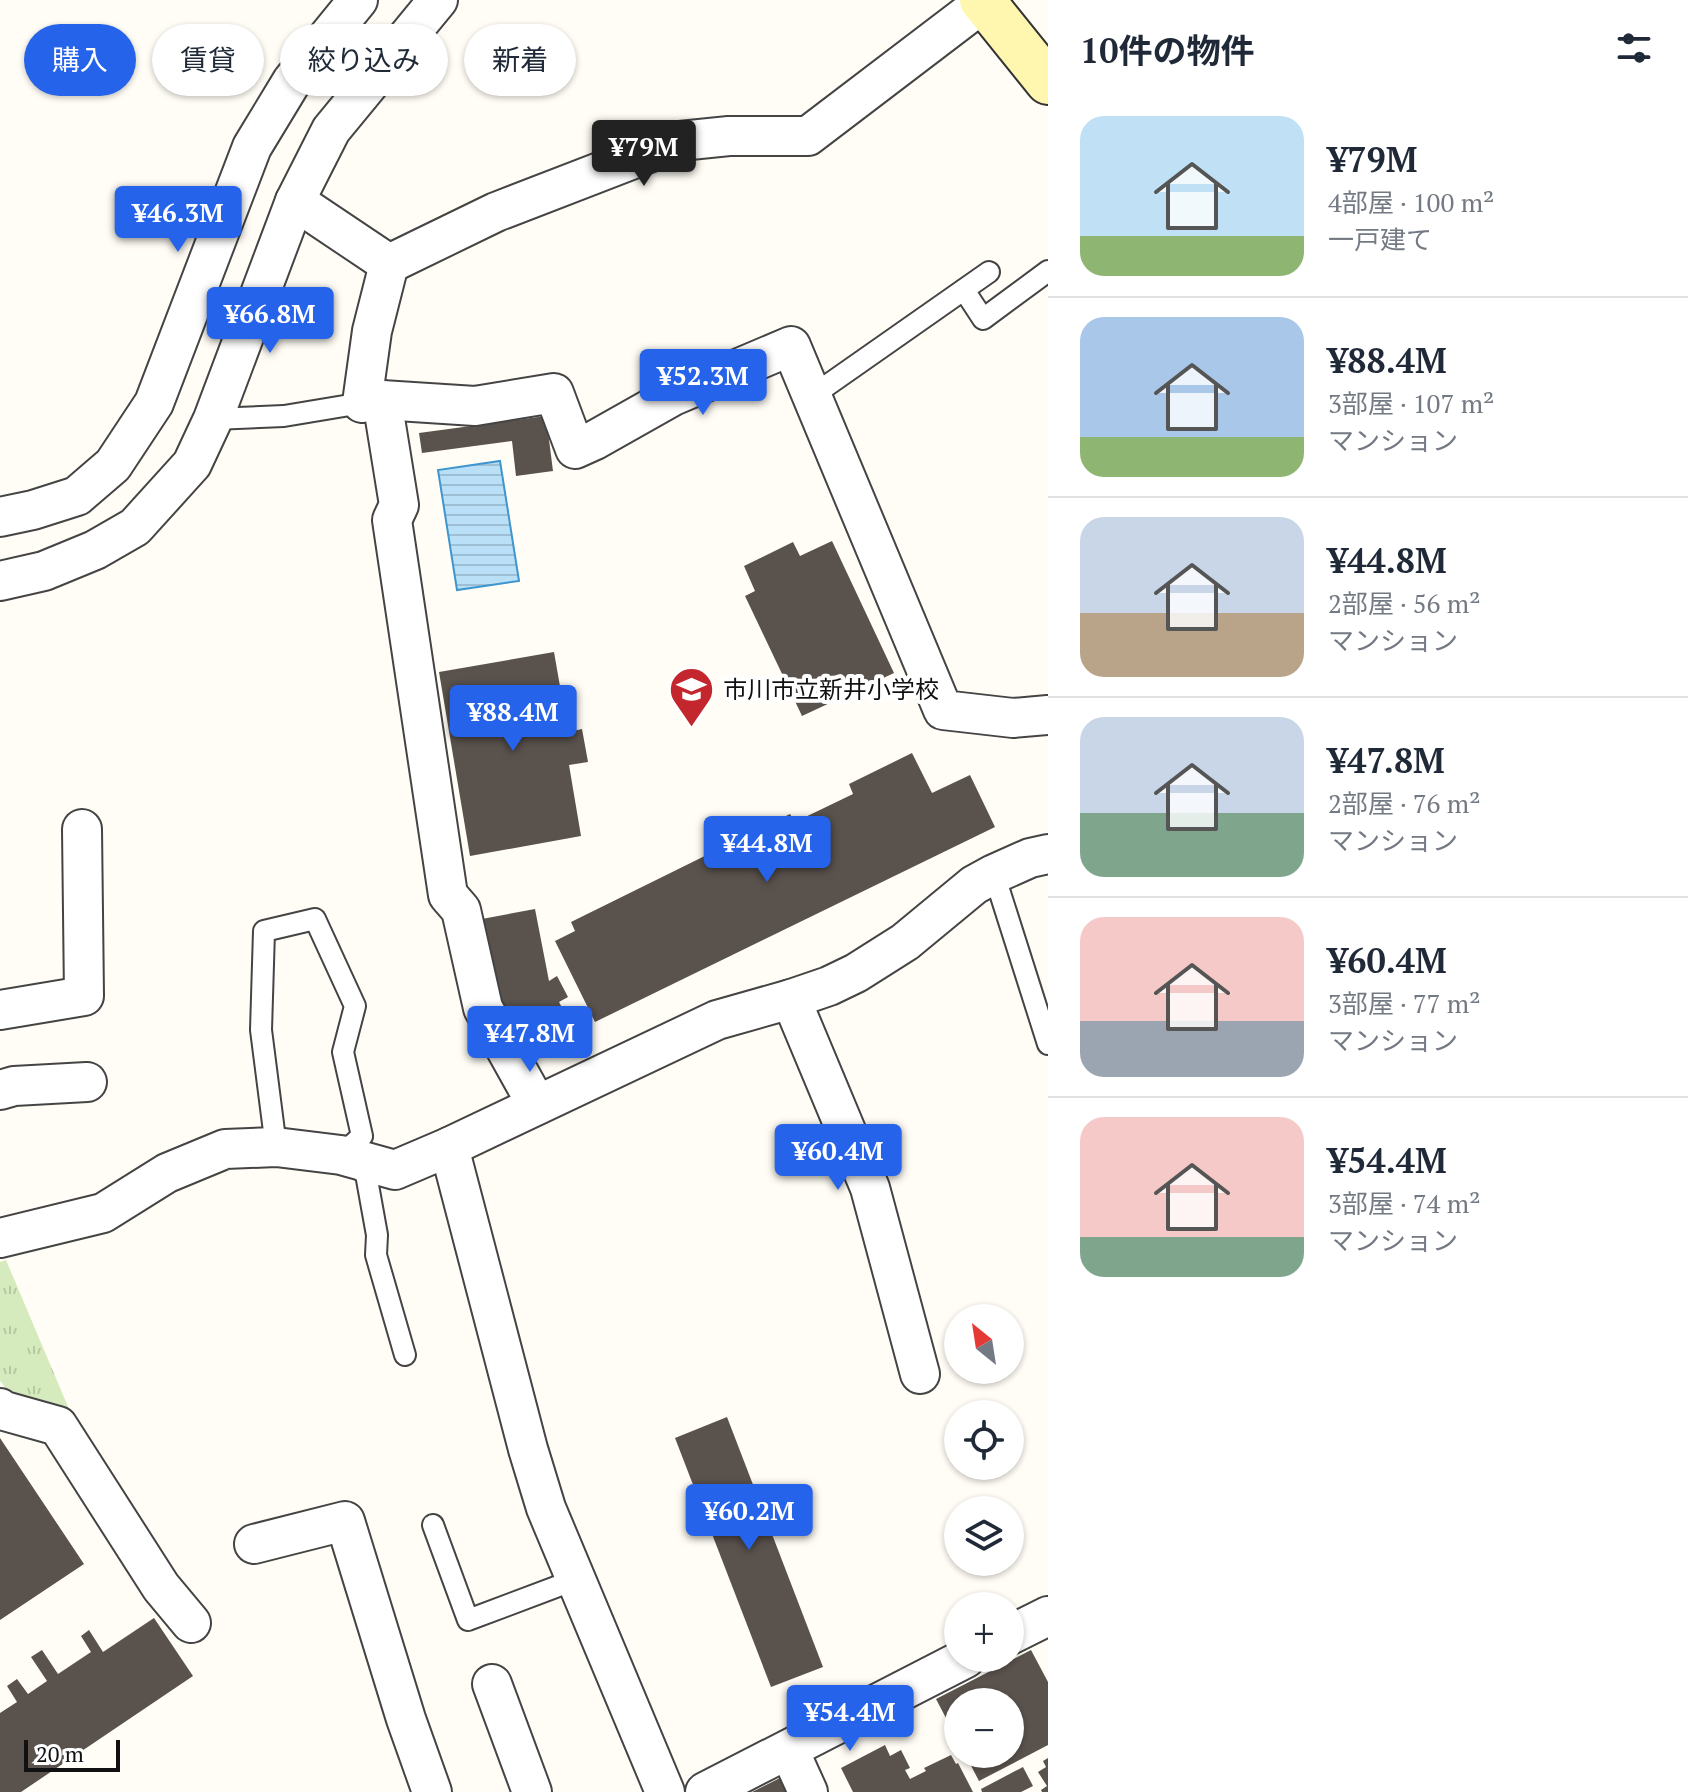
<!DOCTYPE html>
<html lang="ja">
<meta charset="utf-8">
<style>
body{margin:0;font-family:"PT Serif","Noto Sans JP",serif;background:#f6f6f7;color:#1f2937;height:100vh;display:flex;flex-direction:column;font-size:30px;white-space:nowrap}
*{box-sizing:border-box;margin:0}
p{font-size:26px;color:#747a83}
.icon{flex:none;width:44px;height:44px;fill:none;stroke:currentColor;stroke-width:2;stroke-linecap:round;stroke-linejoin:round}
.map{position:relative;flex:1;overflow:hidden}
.details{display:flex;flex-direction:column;background:#fff;width:640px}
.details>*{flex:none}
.hud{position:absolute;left:24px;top:24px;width:760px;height:72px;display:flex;gap:16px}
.needle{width:52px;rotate:330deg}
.buttons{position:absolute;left:944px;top:1304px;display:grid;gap:16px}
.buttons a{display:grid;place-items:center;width:80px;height:80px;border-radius:50%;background:#fff;box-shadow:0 2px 6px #0004;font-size:40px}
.scale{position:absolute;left:24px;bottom:20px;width:96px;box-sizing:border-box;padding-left:8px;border:4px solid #111;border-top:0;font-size:22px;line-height:28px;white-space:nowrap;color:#111;-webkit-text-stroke:6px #fff;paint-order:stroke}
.price{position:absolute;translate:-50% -68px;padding:0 18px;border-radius:8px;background:#2563eb;color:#fff;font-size:26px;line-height:52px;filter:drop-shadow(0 2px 4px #0008)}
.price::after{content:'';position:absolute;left:50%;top:48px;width:24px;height:18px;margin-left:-12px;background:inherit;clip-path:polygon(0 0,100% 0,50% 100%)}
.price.current{background:#222;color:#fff}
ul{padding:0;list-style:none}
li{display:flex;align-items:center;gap:24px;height:200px;padding:0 32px}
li+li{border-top:2px solid #e0e1e3}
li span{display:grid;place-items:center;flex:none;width:224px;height:160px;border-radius:24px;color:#555}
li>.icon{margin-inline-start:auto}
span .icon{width:96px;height:96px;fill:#fffc;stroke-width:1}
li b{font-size:34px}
h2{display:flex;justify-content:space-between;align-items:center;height:96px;padding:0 32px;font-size:34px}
.pill{padding:0 28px;border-radius:36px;background:#fff;box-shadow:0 2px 6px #0004;font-size:28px;line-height:72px}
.pill.current{background:#2563eb;color:#fff}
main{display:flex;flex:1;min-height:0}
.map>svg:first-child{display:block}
.park{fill:url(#park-tufts)}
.water{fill:url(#water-rules);stroke:#3f96cf;stroke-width:2}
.building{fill:#5a524d}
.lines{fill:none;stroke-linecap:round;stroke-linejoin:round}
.lane-casing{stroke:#444;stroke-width:24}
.street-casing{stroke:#444;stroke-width:42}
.secondary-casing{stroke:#333;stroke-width:48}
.lane{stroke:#fff;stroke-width:20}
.street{stroke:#fff;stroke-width:38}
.secondary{stroke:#fff6b0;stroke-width:44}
.labels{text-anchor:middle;stroke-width:8;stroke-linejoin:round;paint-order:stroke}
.poi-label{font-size:24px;fill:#111;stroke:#fff;text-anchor:start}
</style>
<main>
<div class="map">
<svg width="1048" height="1792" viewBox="0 0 1048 1792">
<defs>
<pattern id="park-tufts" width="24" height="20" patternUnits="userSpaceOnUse" patternTransform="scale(2)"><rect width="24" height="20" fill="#d5ebbd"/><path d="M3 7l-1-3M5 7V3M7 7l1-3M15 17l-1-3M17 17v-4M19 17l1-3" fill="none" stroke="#b6c8a1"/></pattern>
<pattern id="water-rules" width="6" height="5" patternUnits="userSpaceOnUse" patternTransform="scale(2)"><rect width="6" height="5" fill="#b9e0f7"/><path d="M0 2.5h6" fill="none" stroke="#9ebfd3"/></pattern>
</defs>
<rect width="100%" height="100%" fill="#fffdf5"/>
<!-- park -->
<polygon class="park" points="6,1260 69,1409 8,1391 0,1381 0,1262"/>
<!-- water -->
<polygon class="water" points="500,461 519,581 457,590 438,470"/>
<!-- building -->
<g class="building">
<polygon points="546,416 553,471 516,476 512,441 422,453 419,433"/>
<polygon points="832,541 894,673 802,716 745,596 755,591 744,566 793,542 800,556"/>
<polygon points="554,652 568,732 582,729 588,762 569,765 581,836 470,856 439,672"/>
<polygon points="912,753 932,793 970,775 995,827 595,1022 555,941 575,931 571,922 790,814 795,822 853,794 849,784"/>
<polygon points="535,909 549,981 557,976 568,997 559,1002 575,1032 528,1057 498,1002 482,919"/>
<polygon points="727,1417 823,1667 771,1687 675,1438"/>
<polygon points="0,1438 84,1564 0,1620"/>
<polygon points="154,1618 193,1676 21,1792 0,1792 0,1713 17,1702 7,1686 17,1679 28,1694 47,1681 31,1657 42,1650 58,1674 91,1652 81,1636 89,1630 103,1652"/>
<polygon points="1031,1650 1048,1682 1048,1745 979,1781 965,1754 1010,1754 1010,1702 958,1702 958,1741 936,1699"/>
<polygon points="885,1745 890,1756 901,1750 910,1768 905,1770 910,1779 926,1771 924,1768 951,1755 956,1764 958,1763 973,1792 853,1792 841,1768"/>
<polygon points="1048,1758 1048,1792 1042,1792 1041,1790 1047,1786 1038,1772 1046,1767 1043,1761"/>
<polygon points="1023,1767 1033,1786 1021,1792 982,1792 981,1789"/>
<polygon points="780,1778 787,1792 752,1792"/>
</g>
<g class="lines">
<defs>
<g id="lane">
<polyline points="964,290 983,319 1048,271"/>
<polyline points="812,396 989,272"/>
<polyline points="213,419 284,416 362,403"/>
<polyline points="994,874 1048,1044"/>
<polyline points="276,1147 261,1030 264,931 315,919 355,1006 343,1052 362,1136 341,1155 366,1174 377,1235 376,1255 405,1355"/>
<polyline points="433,1525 468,1620 577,1579"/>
</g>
<g id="street">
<polyline points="295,201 389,264 496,212 680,141 729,136 808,136 984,2"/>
<polyline points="389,264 372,331 362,403 382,400 475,406 554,393 575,449 595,440 673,396 791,346 943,710 1013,718 1048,715"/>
<polyline points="382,400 399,505 392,520 448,895 461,910 483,1008 537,1105"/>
<polyline points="0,517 33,510 77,496 113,465 154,403 252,147 292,81 358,0"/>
<polyline points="0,581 44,571 95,550 135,527 192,464 213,419 295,201 331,130 438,0"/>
<polyline points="791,999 870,1188 920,1374"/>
<polyline points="0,1010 84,996 82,829"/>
<polyline points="0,1090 14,1086 87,1082"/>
<polyline points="449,1147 528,1449 546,1508 665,1792"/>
<polyline points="0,1238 103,1213 167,1173 225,1149 276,1147 341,1155 395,1170 449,1147 717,1020 791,999 829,986 856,973 905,942 974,885 994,874 1030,858 1048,854"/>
<polyline points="0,1408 1,1410 58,1426 161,1587 191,1623"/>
<polyline points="254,1544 345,1521 406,1719 432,1792"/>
<polyline points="1010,1635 1048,1616"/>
<polyline points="492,1684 532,1792"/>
<polyline points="789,1750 808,1792"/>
<polyline points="705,1792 966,1658"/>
</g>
<polyline id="secondary" points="982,0 1048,82"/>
</defs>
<!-- lane casing -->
<use href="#lane" class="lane-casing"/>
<!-- street casing -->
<use href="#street" class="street-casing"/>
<!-- secondary casing -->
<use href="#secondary" class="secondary-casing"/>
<!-- lane -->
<use href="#lane" class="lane"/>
<!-- street -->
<use href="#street" class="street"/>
<!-- secondary -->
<use href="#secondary" class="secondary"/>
</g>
<!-- icons -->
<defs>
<symbol id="school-pin" viewBox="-11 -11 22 30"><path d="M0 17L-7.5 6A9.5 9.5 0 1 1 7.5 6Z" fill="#c4262e" stroke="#fff"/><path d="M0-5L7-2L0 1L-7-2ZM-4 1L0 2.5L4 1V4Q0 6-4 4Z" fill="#fff"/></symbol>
</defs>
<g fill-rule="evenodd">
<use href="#school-pin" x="666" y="664" width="51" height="69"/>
</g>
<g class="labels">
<!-- poi labels -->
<g class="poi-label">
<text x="723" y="698">市川市立新井小学校</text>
</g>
</g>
</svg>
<div class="buttons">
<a><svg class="needle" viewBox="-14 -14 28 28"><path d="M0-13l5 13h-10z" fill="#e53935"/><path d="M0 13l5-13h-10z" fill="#747a83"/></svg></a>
<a><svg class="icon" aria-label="locate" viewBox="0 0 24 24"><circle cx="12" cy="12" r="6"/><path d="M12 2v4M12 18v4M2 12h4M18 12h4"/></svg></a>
<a><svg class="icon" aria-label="layers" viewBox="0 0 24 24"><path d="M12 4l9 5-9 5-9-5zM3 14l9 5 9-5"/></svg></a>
<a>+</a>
<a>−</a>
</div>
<div class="scale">20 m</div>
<b class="price current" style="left:644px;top:188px">¥79M</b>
<b class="price" style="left:178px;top:254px">¥46.3M</b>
<b class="price" style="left:270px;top:355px">¥66.8M</b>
<b class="price" style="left:703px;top:417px">¥52.3M</b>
<b class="price" style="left:513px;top:753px">¥88.4M</b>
<b class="price" style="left:767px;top:884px">¥44.8M</b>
<b class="price" style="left:530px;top:1074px">¥47.8M</b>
<b class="price" style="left:838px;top:1192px">¥60.4M</b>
<b class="price" style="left:749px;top:1552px">¥60.2M</b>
<b class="price" style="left:850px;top:1753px">¥54.4M</b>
<div class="hud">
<a class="pill current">購入</a>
<a class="pill">賃貸</a>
<a class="pill">絞り込み</a>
<a class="pill">新着</a>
</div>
</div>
<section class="details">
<h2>10件の物件<svg class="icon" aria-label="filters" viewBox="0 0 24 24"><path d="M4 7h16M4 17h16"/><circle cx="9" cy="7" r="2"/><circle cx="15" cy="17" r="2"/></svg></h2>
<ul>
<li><span style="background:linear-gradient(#bfe0f5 75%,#8fb573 0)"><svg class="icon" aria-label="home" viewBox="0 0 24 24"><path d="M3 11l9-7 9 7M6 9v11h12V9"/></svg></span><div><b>¥79M</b><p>4部屋 · 100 m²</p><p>一戸建て</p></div></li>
<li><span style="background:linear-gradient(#a9c7e8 75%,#8fb573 0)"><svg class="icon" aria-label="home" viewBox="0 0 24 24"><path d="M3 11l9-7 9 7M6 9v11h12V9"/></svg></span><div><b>¥88.4M</b><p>3部屋 · 107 m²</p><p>マンション</p></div></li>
<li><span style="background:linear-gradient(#c9d6e8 60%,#b9a48a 0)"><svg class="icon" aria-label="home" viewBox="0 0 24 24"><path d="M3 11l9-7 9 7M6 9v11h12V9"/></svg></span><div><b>¥44.8M</b><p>2部屋 · 56 m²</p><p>マンション</p></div></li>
<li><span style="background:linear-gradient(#c9d6e8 60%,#7fa58c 0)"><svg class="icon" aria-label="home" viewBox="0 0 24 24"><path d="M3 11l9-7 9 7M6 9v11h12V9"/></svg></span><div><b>¥47.8M</b><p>2部屋 · 76 m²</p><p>マンション</p></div></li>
<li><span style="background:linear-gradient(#f6c9c9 65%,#9aa5b1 0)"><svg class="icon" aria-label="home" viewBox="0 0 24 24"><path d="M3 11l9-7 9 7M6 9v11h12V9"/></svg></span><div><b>¥60.4M</b><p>3部屋 · 77 m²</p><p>マンション</p></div></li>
<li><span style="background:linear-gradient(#f6c9c9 75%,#7fa58c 0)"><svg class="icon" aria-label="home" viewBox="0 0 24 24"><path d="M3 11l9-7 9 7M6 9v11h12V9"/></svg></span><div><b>¥54.4M</b><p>3部屋 · 74 m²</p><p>マンション</p></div></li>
</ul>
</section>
</main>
